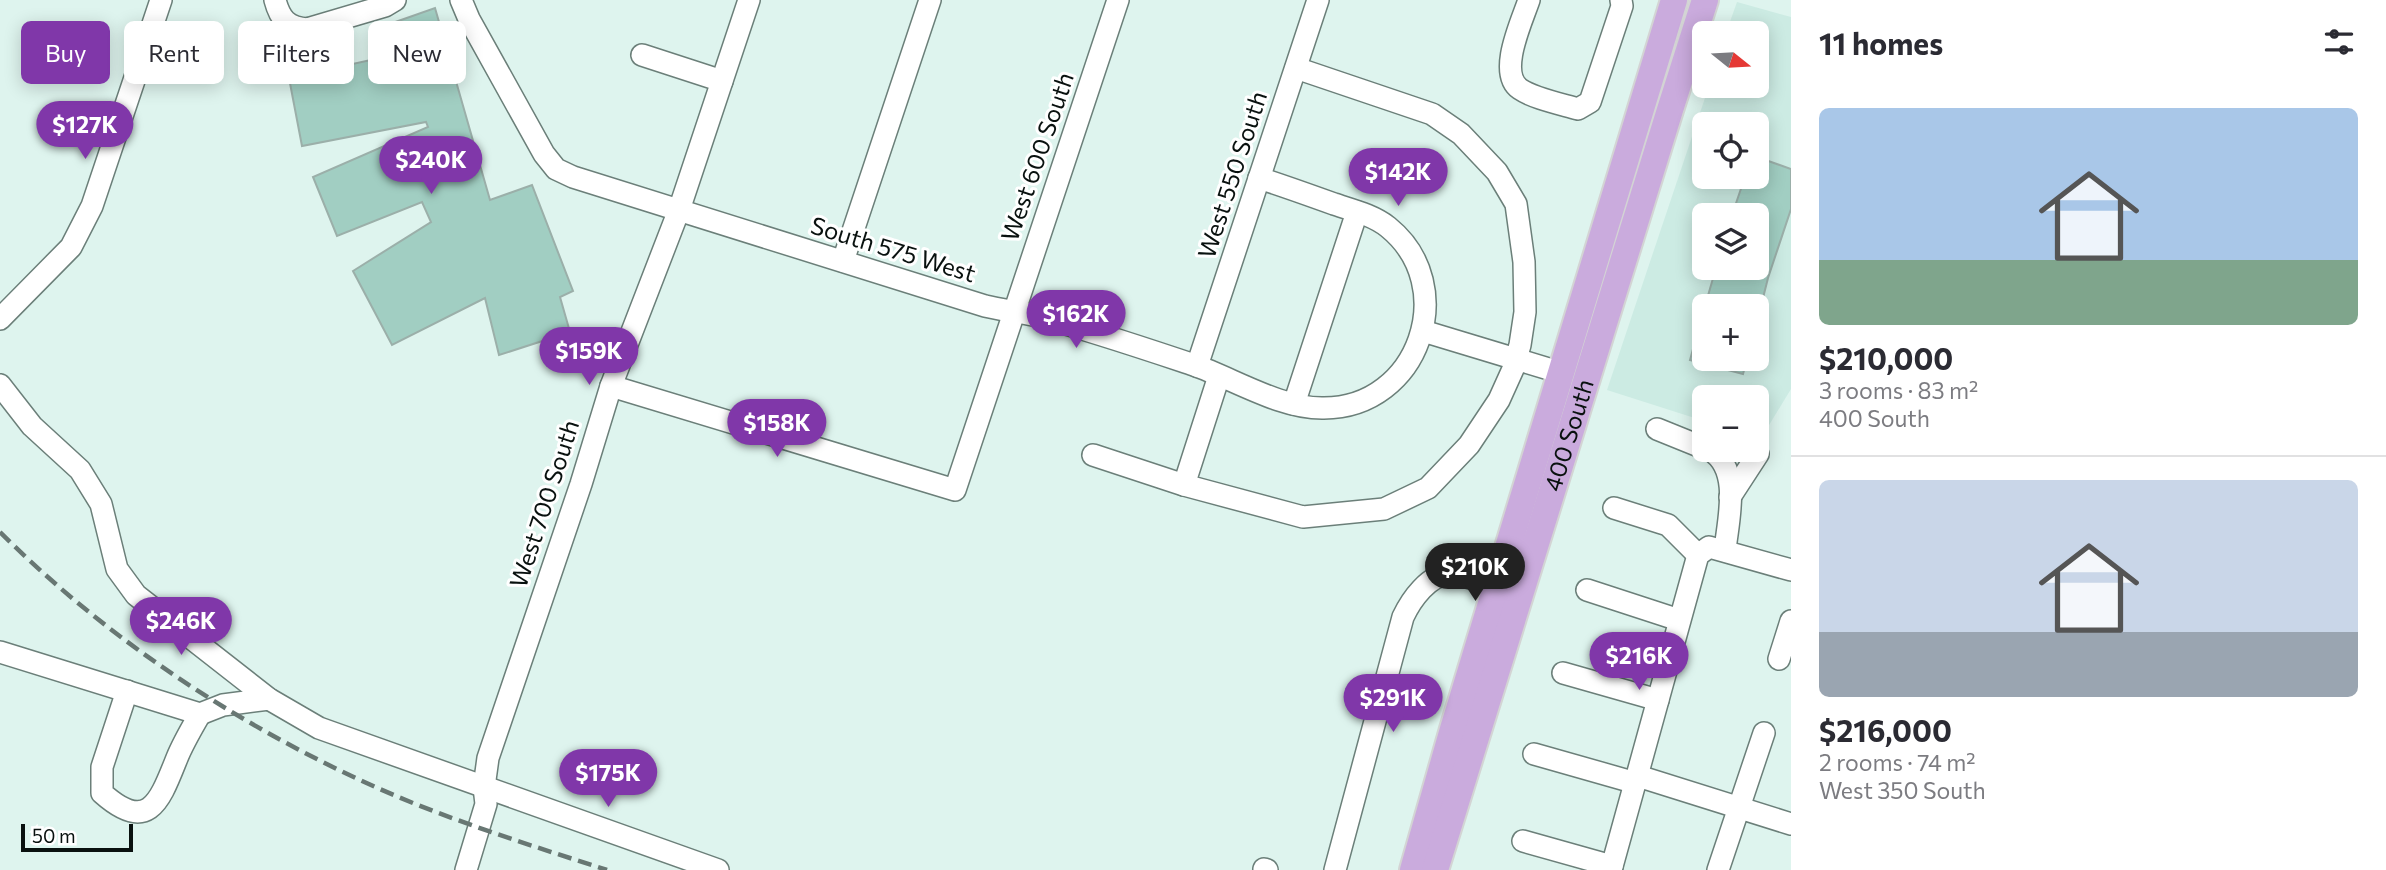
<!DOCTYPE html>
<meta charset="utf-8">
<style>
body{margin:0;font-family:Commissioner,sans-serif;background:#f7f7f7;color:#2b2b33;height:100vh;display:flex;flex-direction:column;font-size:26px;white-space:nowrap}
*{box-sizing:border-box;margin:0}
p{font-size:23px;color:#7c7c81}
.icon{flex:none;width:38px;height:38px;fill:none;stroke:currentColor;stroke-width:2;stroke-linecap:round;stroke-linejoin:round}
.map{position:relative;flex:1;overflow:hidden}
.drawer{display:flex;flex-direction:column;background:#fff;width:595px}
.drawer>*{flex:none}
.guide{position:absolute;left:21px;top:21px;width:665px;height:63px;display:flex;gap:14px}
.needle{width:46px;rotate:108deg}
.buttons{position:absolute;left:1692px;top:21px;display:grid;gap:14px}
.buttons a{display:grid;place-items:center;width:77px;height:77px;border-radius:10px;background:#fff;box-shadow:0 4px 18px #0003;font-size:35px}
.scale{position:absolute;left:21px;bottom:18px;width:112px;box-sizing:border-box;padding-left:7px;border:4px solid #09110f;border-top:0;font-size:19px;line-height:24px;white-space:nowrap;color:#09110f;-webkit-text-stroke:5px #fff;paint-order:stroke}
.price{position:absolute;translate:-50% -60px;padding:0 16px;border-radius:24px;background:#8037a9;color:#fff;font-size:23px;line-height:46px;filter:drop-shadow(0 2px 4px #0008)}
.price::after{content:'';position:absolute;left:50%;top:42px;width:21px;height:16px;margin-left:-10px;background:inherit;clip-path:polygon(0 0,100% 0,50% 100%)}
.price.selected{background:#222;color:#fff}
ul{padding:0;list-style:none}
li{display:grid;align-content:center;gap:14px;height:371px;padding:0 28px}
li+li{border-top:2px solid #e1e1e2}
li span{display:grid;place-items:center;height:217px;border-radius:10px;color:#555}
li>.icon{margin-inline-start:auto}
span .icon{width:126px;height:126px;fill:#fffc;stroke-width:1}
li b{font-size:30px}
h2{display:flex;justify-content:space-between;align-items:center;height:84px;padding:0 28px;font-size:30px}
.pill{padding:0 24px;border-radius:10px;background:#fff;box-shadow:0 4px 18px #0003;font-size:24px;line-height:63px}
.pill.selected{background:#8037a9;color:#fff}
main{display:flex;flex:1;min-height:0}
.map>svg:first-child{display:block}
.built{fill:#ccebe3;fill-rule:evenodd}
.building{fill:#a1cec2;stroke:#9bafa9;stroke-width:2}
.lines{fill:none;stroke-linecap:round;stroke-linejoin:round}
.minor-casing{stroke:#6b7f79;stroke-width:24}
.major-casing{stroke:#d3d4d4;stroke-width:30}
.minor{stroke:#fff;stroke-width:21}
.major{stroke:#caabdd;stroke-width:26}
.rail{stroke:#687773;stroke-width:4.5;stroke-dasharray:14 7;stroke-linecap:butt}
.labels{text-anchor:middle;stroke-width:6;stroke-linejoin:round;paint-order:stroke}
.street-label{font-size:24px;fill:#09110f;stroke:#fff}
</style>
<main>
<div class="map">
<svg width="1791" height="870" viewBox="0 0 1791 870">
<rect width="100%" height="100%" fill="#def4ee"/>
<!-- built -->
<path class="built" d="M1737 2 1791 17V389L1760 440 1757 438V397H1704V421L1607 390 1709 86H1757V33H1726ZM1704 124H1757V177H1704ZM1704 215H1757V268H1704ZM1704 306H1757V359H1704Z"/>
<!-- building -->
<g class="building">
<polygon points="435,8 490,200 532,185 573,291 560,297 570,332 499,355 485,298 392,345 353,271 431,222 422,202 337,236 313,177 428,127 426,122 302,146 289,78 389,56 384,26"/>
<polygon points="1757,157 1791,169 1791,209 1768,278 1761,306 1705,306 1716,268 1732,268 1757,275 1757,215 1732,215 1745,177 1757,177"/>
<polygon points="1701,320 1704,321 1704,359 1747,359 1743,374 1690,360"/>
</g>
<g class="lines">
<defs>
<g id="minor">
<path d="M275 0C280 19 287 27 307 29L385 6 395 0"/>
<path d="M461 0 469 19 544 154 556 169 573 177 985 306C1002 310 1020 312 1037 316 1090 330 1143 348 1194 365 1234 379 1281 409 1324 408 1419 408 1461 286 1388 227 1373 215 1352 210 1334 204 1309 195 1284 186 1259 178"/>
<path d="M1529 0C1522 21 1497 73 1520 89 1533 98 1561 104 1578 109L1590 102 1622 6 1621 0"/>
<polyline points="642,55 722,81"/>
<polyline points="843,261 930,0"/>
<polyline points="0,319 71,247 92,206 161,0"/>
<polyline points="1423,331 1562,373"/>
<polyline points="1197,366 1318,0"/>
<polyline points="1219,376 1184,485 1303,517 1384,509 1428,488 1469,445 1499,400 1513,369 1520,345 1525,312 1524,262 1516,204 1497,172 1461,134 1432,114 1296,68"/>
<polyline points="0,385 32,426 80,470 101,504 117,569 136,595 269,699 319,728 718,870"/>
<polyline points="611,386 955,490 1118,0"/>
<polyline points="1294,404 1357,212"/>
<polyline points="1657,429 1704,448"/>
<path d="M1710 450C1742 469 1728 520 1725 550"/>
<polyline points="1093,455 1184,485"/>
<polyline points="1730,497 1758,454"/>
<polyline points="1614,508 1668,525 1698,555"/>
<polyline points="1587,590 1679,620"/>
<polyline points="0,652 200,714 223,705 269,699"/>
<polyline points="1779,659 1791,621"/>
<polyline points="1563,673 1658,700"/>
<path d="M127 691 102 767V793C149 835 160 800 177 758 183 743 192 728 200 714"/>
<polyline points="1534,754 1636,783"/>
<polyline points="1638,776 1791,824"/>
<polyline points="1523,841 1612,866"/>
<polyline points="1264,869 1267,870"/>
<polyline points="466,870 486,804 484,787 488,758 581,484 611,386 679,210 749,0"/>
<path d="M1335 870 1403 617C1411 600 1429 574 1450 574 1467 575 1492 585 1509 590"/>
<polyline points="1611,870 1698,555 1709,547 1791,570"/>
<polyline points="1718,870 1764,733"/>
</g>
<g id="major">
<polyline points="1413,870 1453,729 1674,0"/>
<path id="s1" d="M1435 870 1669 113 1705 0"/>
</g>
</defs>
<!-- minor casing -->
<use href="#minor" class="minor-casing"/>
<!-- major casing -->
<use href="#major" class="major-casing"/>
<!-- minor -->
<use href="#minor" class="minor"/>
<!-- major -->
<use href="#major" class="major"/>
<!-- rail -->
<path class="rail" d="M0 532C112 644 251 734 396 796 465 825 536 847 607 870"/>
</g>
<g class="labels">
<!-- street labels -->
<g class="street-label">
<text transform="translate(1038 157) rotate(-71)" y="8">West 600 South</text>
<text transform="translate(1233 175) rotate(-72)" y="8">West 550 South</text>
<text transform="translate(893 250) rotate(17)" y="8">South 575 West</text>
<text dy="8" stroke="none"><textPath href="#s1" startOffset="455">400 South</textPath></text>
<text transform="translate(545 504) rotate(-72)" y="8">West 700 South</text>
</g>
</g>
</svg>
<div class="buttons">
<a><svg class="needle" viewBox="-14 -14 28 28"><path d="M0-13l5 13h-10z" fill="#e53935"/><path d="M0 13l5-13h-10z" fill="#7c7c81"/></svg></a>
<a><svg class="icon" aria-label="locate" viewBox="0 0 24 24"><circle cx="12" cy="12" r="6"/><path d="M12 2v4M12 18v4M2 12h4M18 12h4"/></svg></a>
<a><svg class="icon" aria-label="layers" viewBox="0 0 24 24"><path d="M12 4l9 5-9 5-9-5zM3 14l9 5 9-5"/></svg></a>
<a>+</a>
<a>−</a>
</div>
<div class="scale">50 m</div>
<b class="price" style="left:85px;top:161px">$127K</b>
<b class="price" style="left:431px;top:196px">$240K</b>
<b class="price" style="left:1398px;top:208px">$142K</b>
<b class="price" style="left:1076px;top:350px">$162K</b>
<b class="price" style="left:589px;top:387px">$159K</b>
<b class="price" style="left:777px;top:459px">$158K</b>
<b class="price selected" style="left:1475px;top:603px">$210K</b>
<b class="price" style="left:181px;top:657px">$246K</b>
<b class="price" style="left:1639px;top:692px">$216K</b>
<b class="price" style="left:1393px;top:734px">$291K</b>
<b class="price" style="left:608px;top:809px">$175K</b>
<div class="guide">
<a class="pill selected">Buy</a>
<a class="pill">Rent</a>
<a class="pill">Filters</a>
<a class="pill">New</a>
</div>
</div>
<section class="drawer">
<h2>11 homes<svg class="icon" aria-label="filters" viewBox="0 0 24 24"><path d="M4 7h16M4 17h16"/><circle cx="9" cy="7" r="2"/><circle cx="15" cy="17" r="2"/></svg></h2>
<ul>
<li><span style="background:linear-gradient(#a9c7e8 70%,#7fa58c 0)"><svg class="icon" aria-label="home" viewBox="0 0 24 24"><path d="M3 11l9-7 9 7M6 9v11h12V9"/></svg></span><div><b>$210,000</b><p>3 rooms · 83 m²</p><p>400 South</p></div></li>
<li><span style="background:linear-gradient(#c9d6e8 70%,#9aa5b1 0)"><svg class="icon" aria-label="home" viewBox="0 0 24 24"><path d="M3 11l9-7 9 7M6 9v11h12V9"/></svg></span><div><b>$216,000</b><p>2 rooms · 74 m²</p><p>West 350 South</p></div></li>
</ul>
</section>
</main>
